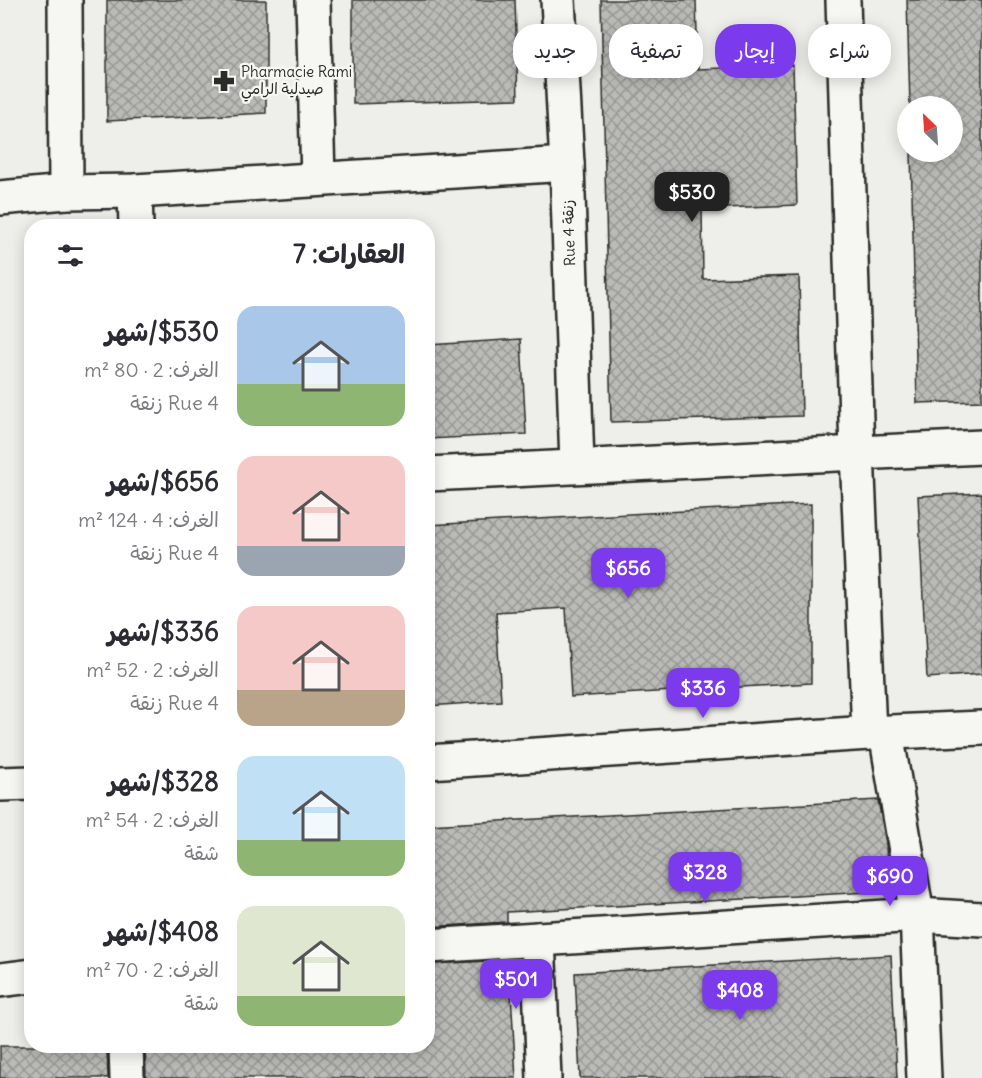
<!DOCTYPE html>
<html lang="ar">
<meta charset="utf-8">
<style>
body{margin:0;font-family:Delius,"Playpen Sans Arabic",sans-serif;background:#f2f2f3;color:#2b2b33;direction:rtl;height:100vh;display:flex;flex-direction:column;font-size:22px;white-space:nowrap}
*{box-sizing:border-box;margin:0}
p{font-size:20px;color:#7c7c81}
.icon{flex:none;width:33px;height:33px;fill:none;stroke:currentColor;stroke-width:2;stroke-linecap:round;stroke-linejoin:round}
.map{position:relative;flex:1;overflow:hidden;direction:ltr}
.side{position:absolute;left:24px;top:219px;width:411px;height:834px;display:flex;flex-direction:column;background:#fff;border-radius:24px;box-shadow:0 3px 15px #0003;direction:rtl}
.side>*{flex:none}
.guide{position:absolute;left:453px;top:24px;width:438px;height:54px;direction:rtl;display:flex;gap:12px}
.needle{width:39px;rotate:335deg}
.fabs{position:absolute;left:897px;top:96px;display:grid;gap:12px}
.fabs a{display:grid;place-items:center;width:66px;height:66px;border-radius:50%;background:#fff;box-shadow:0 3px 15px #0003;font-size:30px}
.price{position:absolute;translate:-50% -51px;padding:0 14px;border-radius:12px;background:#7c3aed;color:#fff;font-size:20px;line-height:39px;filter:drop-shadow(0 2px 3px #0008)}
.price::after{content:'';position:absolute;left:50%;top:36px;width:18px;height:14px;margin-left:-9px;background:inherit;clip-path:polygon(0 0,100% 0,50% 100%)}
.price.selected{background:#222;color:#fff}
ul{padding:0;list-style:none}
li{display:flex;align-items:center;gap:18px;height:150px;padding:0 30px}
li span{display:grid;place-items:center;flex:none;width:168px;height:120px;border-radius:18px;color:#555}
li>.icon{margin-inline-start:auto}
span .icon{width:72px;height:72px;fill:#fffc;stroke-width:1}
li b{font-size:26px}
h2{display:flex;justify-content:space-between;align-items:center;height:72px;padding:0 30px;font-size:26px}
.chip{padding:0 21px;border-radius:24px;background:#fff;box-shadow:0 3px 15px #0003;font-size:21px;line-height:54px}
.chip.selected{background:#7c3aed;color:#fff}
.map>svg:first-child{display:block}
.building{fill:url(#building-cross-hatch);stroke:#2b2b2b;stroke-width:1.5}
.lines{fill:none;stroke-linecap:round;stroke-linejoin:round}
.minor-casing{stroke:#2b2b2b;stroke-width:38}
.minor{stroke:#f6f6f2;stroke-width:33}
.labels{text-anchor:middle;stroke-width:5;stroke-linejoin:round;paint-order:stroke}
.poi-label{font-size:15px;fill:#2b2b2b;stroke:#f6f6f2;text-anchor:start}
.street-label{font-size:15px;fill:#2b2b2b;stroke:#f6f6f2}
</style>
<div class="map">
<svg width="982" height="1078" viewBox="0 0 982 1078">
<defs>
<pattern id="building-cross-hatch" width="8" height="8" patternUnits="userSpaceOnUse" patternTransform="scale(1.5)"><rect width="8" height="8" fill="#babab7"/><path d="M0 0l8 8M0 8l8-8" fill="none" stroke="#979795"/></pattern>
</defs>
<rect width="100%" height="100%" fill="#eeeeea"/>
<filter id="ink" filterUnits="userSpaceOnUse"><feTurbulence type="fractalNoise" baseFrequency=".0167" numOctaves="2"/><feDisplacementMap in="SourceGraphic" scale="12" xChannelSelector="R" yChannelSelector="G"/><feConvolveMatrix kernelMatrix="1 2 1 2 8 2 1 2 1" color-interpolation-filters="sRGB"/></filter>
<g filter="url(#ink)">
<!-- building -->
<g class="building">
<polygon points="107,0 266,0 266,113 107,121"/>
<polygon points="353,0 515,0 518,99 353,104"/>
<polygon points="601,0 696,0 698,69 793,65 797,205 702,209 703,279 799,276 802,416 611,422"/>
<polygon points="907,0 982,0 982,401 917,403 911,152 952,152 952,106 910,106"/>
<polygon points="521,339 526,434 428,439 428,345"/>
<polygon points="982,493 982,674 927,678 918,496"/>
<polygon points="811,504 811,683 571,697 566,608 496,612 501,701 428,706 428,525"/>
<polygon points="878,800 886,843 888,891 507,912 507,922 428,927 428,825"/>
<polygon points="891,955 897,1078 580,1078 575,973"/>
<polygon points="509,960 516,1078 146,1078 145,1046 428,1046 428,964"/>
<polygon points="0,1046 107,1046 108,1078 0,1078"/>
</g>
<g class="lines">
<defs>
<g id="minor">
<polyline points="65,0 66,192"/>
<polyline points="313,0 318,178"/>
<polyline points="558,0 567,164 577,465"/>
<polyline points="843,0 857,452 869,733"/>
<polyline points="135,191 136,226"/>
<polyline points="0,198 66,192 135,191 567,164"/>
<polyline points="428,474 982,447"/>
<polyline points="886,733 917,915 924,1078"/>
<polyline points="428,762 869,733 982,728"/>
<polyline points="0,784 32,783"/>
<polyline points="538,939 544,1078"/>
<polyline points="428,946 917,915 982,919"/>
<polyline points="0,980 32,976"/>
<polyline points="126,1046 127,1078"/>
</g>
</defs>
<!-- minor casing -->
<use href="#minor" class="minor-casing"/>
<!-- minor -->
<use href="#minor" class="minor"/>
</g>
</g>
<!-- icons -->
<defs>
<symbol id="pharmacy-bare" viewBox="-9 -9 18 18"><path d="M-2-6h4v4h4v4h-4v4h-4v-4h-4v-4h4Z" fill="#2b2b2b" stroke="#f6f6f2" stroke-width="2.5" paint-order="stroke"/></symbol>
</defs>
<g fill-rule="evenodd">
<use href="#pharmacy-bare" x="209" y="66" width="30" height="30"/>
</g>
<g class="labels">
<!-- poi labels -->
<g class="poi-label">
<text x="241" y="77">Pharmacie Rami<tspan x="241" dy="17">صيدلية الرامي</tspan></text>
</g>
<!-- street labels -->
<g class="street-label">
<text transform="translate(569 233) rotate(-92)" y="5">Rue 4 زنقة</text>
</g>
</g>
</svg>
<div class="fabs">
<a><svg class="needle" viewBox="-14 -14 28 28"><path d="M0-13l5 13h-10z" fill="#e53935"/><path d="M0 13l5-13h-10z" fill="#7c7c81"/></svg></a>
</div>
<b class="price selected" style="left:692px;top:223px">$530</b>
<b class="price" style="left:628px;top:599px">$656</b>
<b class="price" style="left:703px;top:719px">$336</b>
<b class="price" style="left:705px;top:903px">$328</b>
<b class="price" style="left:890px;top:907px">$690</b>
<b class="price" style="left:516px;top:1010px">$501</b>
<b class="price" style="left:740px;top:1021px">$408</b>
<div class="guide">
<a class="chip">شراء</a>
<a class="chip selected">إيجار</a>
<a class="chip">تصفية</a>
<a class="chip">جديد</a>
</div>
<section class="side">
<h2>العقارات: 7<svg class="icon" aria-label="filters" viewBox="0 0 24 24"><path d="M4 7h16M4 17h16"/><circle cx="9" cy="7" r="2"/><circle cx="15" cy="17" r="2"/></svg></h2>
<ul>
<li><span style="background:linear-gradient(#a9c7e8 65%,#8fb573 0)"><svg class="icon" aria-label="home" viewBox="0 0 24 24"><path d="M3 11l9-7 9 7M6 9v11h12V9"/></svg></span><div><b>$530/شهر</b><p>الغرف: 2 · 80 m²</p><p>Rue 4 زنقة</p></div></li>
<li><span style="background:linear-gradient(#f6c9c9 75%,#9aa5b1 0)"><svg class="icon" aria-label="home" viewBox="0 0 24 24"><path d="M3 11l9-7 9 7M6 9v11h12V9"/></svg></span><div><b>$656/شهر</b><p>الغرف: 4 · 124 m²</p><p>Rue 4 زنقة</p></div></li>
<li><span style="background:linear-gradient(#f6c9c9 70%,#b9a48a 0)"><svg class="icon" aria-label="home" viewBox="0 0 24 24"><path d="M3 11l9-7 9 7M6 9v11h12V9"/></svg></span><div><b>$336/شهر</b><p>الغرف: 2 · 52 m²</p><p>Rue 4 زنقة</p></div></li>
<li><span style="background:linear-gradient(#bfe0f5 70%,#8fb573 0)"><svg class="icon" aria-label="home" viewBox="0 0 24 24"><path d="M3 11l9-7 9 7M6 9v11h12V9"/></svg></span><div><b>$328/شهر</b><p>الغرف: 2 · 54 m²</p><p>شقة</p></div></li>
<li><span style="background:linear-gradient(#dfe7d0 75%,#8fb573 0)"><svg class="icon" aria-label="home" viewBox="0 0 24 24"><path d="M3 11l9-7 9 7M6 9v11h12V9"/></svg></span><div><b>$408/شهر</b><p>الغرف: 2 · 70 m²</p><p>شقة</p></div></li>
</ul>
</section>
</div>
